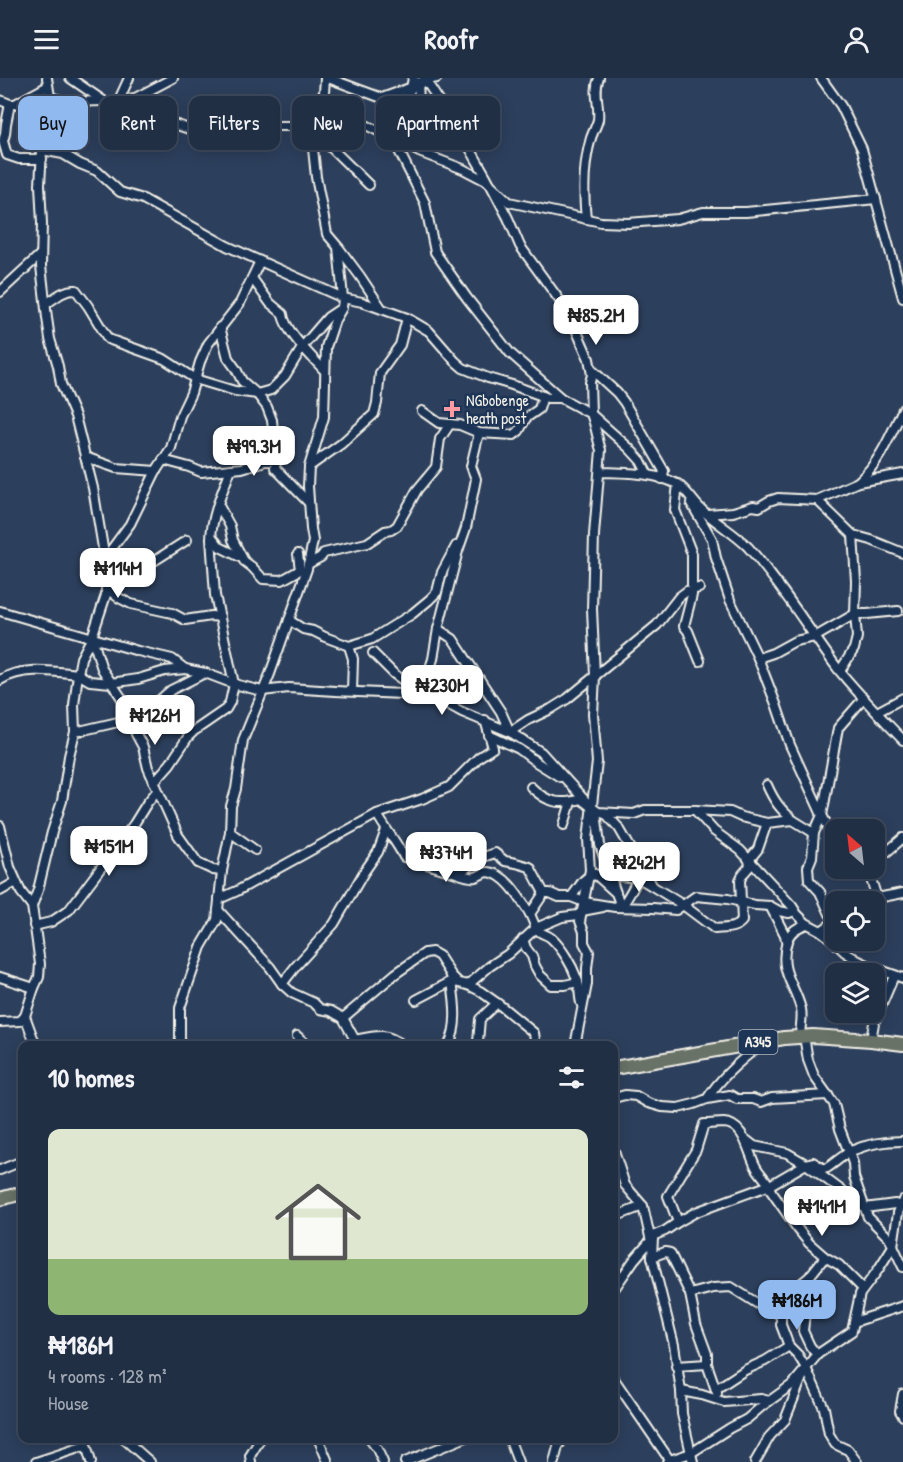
<!DOCTYPE html>
<meta charset="utf-8">
<style>
body{margin:0;font-family:"Patrick Hand",sans-serif;background:#2d3b50;color:#f1f3f6;height:100vh;display:flex;flex-direction:column;font-size:22px;white-space:nowrap}
*{box-sizing:border-box;margin:0}
p{font-size:20px;color:#a2a9b3}
.icon{flex:none;width:33px;height:33px;fill:none;stroke:currentColor;stroke-width:2;stroke-linecap:round;stroke-linejoin:round}
.map{position:relative;flex:1;overflow:hidden}
.side{position:absolute;left:18px;top:963px;width:600px;height:402px;display:flex;flex-direction:column;background:#212f45;border-radius:12px;box-shadow:0 3px 15px #0003,0 0 0 2px #3e4a5e}
.side>*{flex:none}
.banner{position:absolute;left:18px;top:18px;width:600px;height:54px;display:flex;gap:12px}
.needle{width:39px;rotate:332deg}
.fabs{position:absolute;left:825px;top:741px;display:grid;gap:12px}
.fabs a{display:grid;place-items:center;width:60px;height:60px;border-radius:12px;background:#212f45;box-shadow:0 3px 15px #0003,0 0 0 2px #3e4a5e;font-size:30px}
.price{position:absolute;translate:-50% -51px;padding:0 14px;border-radius:12px;background:#fff;color:#222;font-size:20px;line-height:39px;filter:drop-shadow(0 2px 3px #0008)}
.price::after{content:'';position:absolute;left:50%;top:36px;width:18px;height:14px;margin-left:-9px;background:inherit;clip-path:polygon(0 0,100% 0,50% 100%)}
.price.active{background:#90b9f0;color:#111}
ul{padding:0;list-style:none}
li{display:grid;align-content:center;gap:12px;height:318px;padding:0 30px}
li+li{border-top:2px solid #3e4a5e}
li span{display:grid;place-items:center;height:186px;border-radius:12px;color:#555}
li>.icon{margin-inline-start:auto}
span .icon{width:108px;height:108px;fill:#fffc;stroke-width:1}
li b{font-size:26px}
h2{display:flex;justify-content:space-between;align-items:center;height:72px;padding:0 30px;font-size:26px}
.chip{padding:0 21px;border-radius:12px;background:#212f45;box-shadow:0 3px 15px #0003,0 0 0 2px #3e4a5e;font-size:21px;line-height:54px}
.chip.active{background:#90b9f0;color:#111}
header{display:flex;justify-content:space-between;align-items:center;height:78px;padding:0 30px;background:#212f45;font-size:27px;font-weight:700}
.map>svg:first-child{display:block}
.lines{fill:none;stroke-linecap:round;stroke-linejoin:round}
.minor-casing{stroke:#f4f1e8;stroke-width:12}
.trunk-casing{stroke:#f4f1e8;stroke-width:16}
.minor{stroke:#1d3557;stroke-width:8}
.trunk{stroke:#687266;stroke-width:12}
.poi-dot{fill:#ff9aa2;stroke:#1d3557;stroke-width:2}
.labels{text-anchor:middle;stroke-width:5;stroke-linejoin:round;paint-order:stroke}
.shield{fill:#1d3557;stroke:#b4b9bc;stroke-width:1.5}
.shield-label{font-size:15px;font-weight:bold;fill:#f4f1e8}
.poi-label{font-size:16px;fill:#f4f1e8;stroke:#1d3557;text-anchor:start}
</style>
<header><svg class="icon" aria-label="menu" viewBox="0 0 24 24"><path d="M4 6h16M4 12h16M4 18h16"/></svg>Roofr<svg class="icon" aria-label="person" viewBox="0 0 24 24"><circle cx="12" cy="8" r="4"/><path d="M4 21q1-7 8-7t8 7"/></svg></header>
<div class="map">
<svg width="903" height="1384" viewBox="0 0 903 1384">
<rect width="100%" height="100%" fill="#2c3f5c"/>
<filter id="ink" filterUnits="userSpaceOnUse"><feTurbulence type="fractalNoise" baseFrequency=".0167" numOctaves="2"/><feDisplacementMap in="SourceGraphic" scale="12" xChannelSelector="R" yChannelSelector="G"/><feConvolveMatrix kernelMatrix="1 2 1 2 8 2 1 2 1" color-interpolation-filters="sRGB"/></filter>
<g filter="url(#ink)">
<g class="lines">
<defs>
<g id="minor">
<polyline points="70,0 130,41 141,44 152,42 171,45 195,53 218,52 266,48 292,48 308,55 312,61 316,99 327,156 338,169 343,220 342,230 335,242 326,269 324,339 309,389 308,408 311,451 313,463 307,491 270,596 243,662 236,711 231,728 230,754 222,793 217,842 201,869 180,930 180,963 177,968"/>
<polyline points="328,0 382,20 418,7 427,2 437,0"/>
<polyline points="413,0 411,10 399,35 392,59 425,125 435,174 467,220 510,275 561,320"/>
<polyline points="424,0 468,67 487,100 508,140 520,168 563,227 572,242 589,281 591,291 617,315 624,324 664,393 662,401"/>
<polyline points="821,0 841,28 862,71 903,220"/>
<polyline points="418,4 420,42 417,68 422,75"/>
<polyline points="50,19 68,24 103,23"/>
<polyline points="0,22 10,26 15,26 48,8"/>
<polyline points="120,22 135,20 173,0"/>
<polyline points="319,23 419,74 463,91 488,104 509,124 601,144 628,145 678,141 703,134 746,134 876,121"/>
<polyline points="118,24 129,0"/>
<polyline points="10,26 6,46 5,56 3,63 7,77 19,81 42,81"/>
<polyline points="310,49 369,107"/>
<polyline points="305,50 310,49 319,23 324,15 325,0"/>
<path d="M42 72 63 76 80 86 97 93 120 114 143 121 227 168 271 188 343 220 362 224 407 240 429 253 455 283 463 290 488 300 512 307 548 320H561L591 336C596 348 597 360 601 372L594 457 592 531 595 598 593 636 597 684 588 761 590 792 580 843 584 854V865L589 874 587 890V906L575 968"/>
<path d="M586 141C583 113 583 87 591 60 593 54 596 49 598 42 600 28 593 14 599 0"/>
<polyline points="339,170 360,198 382,231"/>
<path d="M252 200 270 225 283 236C284 252 313 280 324 292"/>
<polyline points="0,214 41,176"/>
<path d="M46 226C55 220 64 211 76 212L88 228 108 261 164 281 195 301 235 313 257 316 271 312 285 298 303 268 328 239 340 231"/>
<polyline points="220,249 228,280 236,291 242,303 257,316 267,329 272,342 276,383 275,390 309,425"/>
<polyline points="591,291 592,297 590,304 591,336 629,370 641,383 648,397"/>
<polyline points="422,333 439,345 460,347 479,355 514,357 519,353 526,340 539,331 543,318"/>
<polyline points="85,379 116,390 156,393"/>
<polyline points="163,382 189,389 201,394 242,390 265,383 276,383"/>
<polyline points="310,388 341,366 374,336 377,325 380,295 400,267 407,240"/>
<path d="M600 394C625 395 654 394 677 406 686 411 691 421 699 429 714 444 733 454 748 469 782 507 808 551 838 591 858 616 881 639 903 662"/>
<path d="M859 403C880 384 891 356 903 331"/>
<polyline points="678,406 675,432 692,476 692,517 684,548 688,553 700,583"/>
<polyline points="817,422 853,457 871,462 903,475"/>
<polyline points="691,425 712,461 716,480 730,522 758,580 776,626 790,667 822,737 836,764"/>
<polyline points="218,426 230,448 233,462 244,483 252,489 263,501 282,502 300,492 298,476"/>
<polyline points="708,436 733,434 753,428 759,429 769,423 778,420 817,422 858,404 903,396"/>
<polyline points="212,459 220,469 240,479"/>
<polyline points="105,480 130,446 156,393 171,370 180,338 191,315 200,284 208,266 240,225 260,183"/>
<polyline points="154,483 187,462"/>
<polyline points="308,486 321,479 324,475 367,465 385,453 391,452 397,448 417,412 436,389 440,361 450,346"/>
<polyline points="106,510 119,520 131,526 172,535 185,542 211,538 220,539"/>
<polyline points="0,533 138,573 172,581 185,591 205,595 234,606 262,613 289,610 335,613 403,616 442,623 462,634 510,654 541,674 591,729"/>
<polyline points="289,542 303,551 313,553 325,559 349,568 372,561 412,536 429,522 437,514 442,494 456,468"/>
<polyline points="438,551 453,561 501,634 510,654"/>
<polyline points="92,559 102,591 121,619 131,641 136,656 143,669 148,690 178,757 198,785 213,792 222,793"/>
<polyline points="349,568 353,581 352,613"/>
<polyline points="373,575 394,596 413,609"/>
<polyline points="758,580 773,575 795,563 815,559 855,536 867,536 898,533"/>
<polyline points="840,593 854,571 857,559 855,536 856,503 853,457"/>
<path d="M0 602C23 588 52 593 78 596L81 580 92 559 106 517V488L93 410 75 338 61 306 58 288 50 261 47 240 41 188 42 145 40 107 42 72 50 19 47 0"/>
<polyline points="403,616 418,605 430,590 433,581 438,551 458,473 466,450 476,401 471,388 479,355"/>
<polyline points="877,634 903,620"/>
<polyline points="75,654 131,641 149,631 171,612 205,595"/>
<polyline points="510,654 528,642 551,631 567,621 657,547 679,519 687,513 699,510"/>
<polyline points="489,657 519,671 536,684 560,699"/>
<path d="M154 704 170 686 188 659 194 653 226 631 230 624 234 606 215 517 211 460C212 437 223 412 231 391"/>
<path d="M767 707C774 723 780 731 793 742"/>
<path d="M531 709C547 725 560 727 581 721L598 734 634 736 645 732H695L730 734 741 739 767 745 793 742 814 755"/>
<polyline points="695,732 714,753 740,772 780,815 792,828 797,836 806,845 821,853 830,860 845,874 857,882 872,889 903,900"/>
<path d="M596 733 600 767 610 797 639 800 683 827 715 851C724 850 736 851 742 843L740 802 743 796 750 788 749 782 758 771 767 745"/>
<polyline points="605,735 619,750 652,807"/>
<path d="M377 736C385 751 396 763 404 779L453 794 465 791 483 779 495 775 505 783 516 785 530 789 544 815H550L559 819H571L584 824 615 829 653 830 676 832 696 818 728 821 755 827 770 828 779 833 789 835 795 833"/>
<polyline points="564,747 571,724"/>
<polyline points="0,748 10,789 21,814 32,828 40,886 39,899 34,910 25,938 36,968"/>
<polyline points="230,754 255,772"/>
<polyline points="874,785 903,760"/>
<polyline points="865,790 869,795 877,820"/>
<path d="M456 795C462 797 469 800 475 799 480 798 483 794 488 794 506 795 521 822 530 836"/>
<polyline points="595,796 616,815 621,829"/>
<polyline points="0,813 16,804"/>
<path d="M571 819C587 800 581 796 610 797L616 815"/>
<polyline points="219,821 237,813 377,736 422,721 449,709 479,679 493,670 485,642"/>
<polyline points="870,824 877,820 903,815"/>
<polyline points="32,828 38,812 52,754 62,723 69,678 75,654 74,627 78,596 90,603 111,605 138,601 165,593 185,591"/>
<polyline points="770,828 785,857 786,863"/>
<path d="M621 829C629 819 634 808 640 797"/>
<polyline points="218,832 270,889 282,906 292,915 314,925 320,931 331,933 343,940 355,962 353,968"/>
<polyline points="834,836 830,836 820,814 809,802 808,789 812,779 814,755 822,737 824,727 838,650 864,620"/>
<polyline points="34,848 51,844 69,832 134,746 147,725 157,713"/>
<polyline points="821,853 834,844 834,836"/>
<polyline points="523,861 526,870 532,878 535,888 540,897 551,907 565,907 578,904"/>
<polyline points="0,899 34,910"/>
<polyline points="282,906 296,888 334,846 364,794 378,774 386,752"/>
<polyline points="468,907 490,888 508,876 536,850 530,836 544,815"/>
<polyline points="416,922 454,902"/>
<path d="M581 925C579 918 580 909 577 901 572 887 562 870 551 860 545 855 541 857 536 850L562 839 578 837 582 833 603 829"/>
<polyline points="343,940 395,896 425,875 432,874 439,878 451,897 459,905 468,907 480,913 501,928 534,955 536,968"/>
<polyline points="0,944 20,943 25,938"/>
<polyline points="297,958 308,968"/>
<polyline points="804,958 808,982 814,998 834,1026 840,1051 853,1085 854,1099 868,1139 890,1161 903,1189"/>
<path d="M800 959C800 950 803 939 801 931 794 904 778 894 787 863 790 853 798 849 807 846"/>
<path d="M355 962C378 957 385 954 404 968"/>
<polyline points="871,962 874,945 894,898"/>
<path d="M448 968C460 948 454 918 451 897"/>
<polyline points="479,968 478,964 480,941 497,925"/>
<polyline points="614,1020 625,1017 636,1018 648,1025 662,1029 678,1030 694,1026 707,1021 730,1017 737,1021 753,1021 761,1024 772,1020 828,1017"/>
<path d="M707 1021C720 1000 743 980 763 965"/>
<polyline points="745,1061 754,1068 787,1075 806,1086 865,1130 895,1126 901,1128"/>
<polyline points="614,1073 625,1107 643,1128 650,1159 653,1160 652,1179 674,1267 681,1313 682,1336 693,1384"/>
<polyline points="0,1092 22,1083"/>
<polyline points="614,1139 643,1128"/>
<path d="M678 1144 668 1118 696 1072 704 1046C711 1046 718 1045 724 1045 745 1046 748 1075 756 1089 761 1098 769 1103 771 1113L797 1150 809 1165 825 1179 839 1187 863 1211"/>
<path d="M650 1159 665 1153 678 1144 696 1134 770 1107 806 1086 813 1084 824 1091 827 1090C835 1085 843 1077 851 1073 867 1066 886 1063 903 1063"/>
<polyline points="652,1179 665,1174 670,1175 690,1216 696,1246 707,1276 707,1286 676,1288"/>
<polyline points="803,1204 805,1235 803,1253 810,1268 817,1277"/>
<polyline points="614,1211 634,1182 653,1160"/>
<polyline points="690,1216 713,1210 731,1209 766,1231 773,1232 784,1220 809,1199 825,1179"/>
<polyline points="773,1232 781,1238 781,1247 789,1268 798,1277 806,1290 824,1330 829,1356 835,1366 848,1372 857,1384"/>
<polyline points="854,1244 903,1228"/>
<polyline points="707,1286 717,1315"/>
<polyline points="614,1301 671,1384"/>
<polyline points="716,1311 745,1292 765,1283 789,1268"/>
<polyline points="681,1313 702,1317 724,1324 761,1321 769,1323"/>
<polyline points="903,1316 900,1333 903,1338"/>
<polyline points="84,1360 91,1384"/>
<polyline points="123,1360 150,1384"/>
<polyline points="318,1360 328,1384"/>
<polyline points="369,1360 377,1371 383,1384"/>
<polyline points="509,1360 518,1384"/>
<polyline points="36,1384 85,1368"/>
<polyline points="251,1384 250,1378 261,1360"/>
<polyline points="405,1384 464,1360"/>
<polyline points="554,1384 558,1369 563,1360"/>
<polyline points="667,1384 670,1382 691,1375 730,1350 747,1341 761,1329 793,1306 818,1276 852,1253 860,1216 878,1192 893,1168 898,1135 903,1122"/>
<polyline points="755,1384 770,1358 785,1342 803,1297"/>
</g>
<g id="trunk">
<polyline points="614,990 784,960 813,958 871,962 903,966"/>
<polyline points="0,1121 22,1115"/>
</g>
</defs>
<!-- minor casing -->
<use href="#minor" class="minor-casing"/>
<!-- trunk casing -->
<use href="#trunk" class="trunk-casing"/>
<!-- minor -->
<use href="#minor" class="minor"/>
<!-- trunk -->
<use href="#trunk" class="trunk"/>
</g>
</g>
<!-- markers -->
<path class="poi-dot" d="M449 322h6v6h6v6h-6v6h-6v-6h-6v-6h6z"/>
<g class="labels">
<!-- shield labels -->
<rect class="shield" x="738.5" y="952" width="39" height="24" rx="4.5"/>
<g class="shield-label">
<text x="758" y="969">A345</text>
</g>
<!-- poi labels -->
<g class="poi-label">
<text x="466" y="328">NGbobenge<tspan x="466" dy="18">heath post</tspan></text>
</g>
</g>
</svg>
<div class="fabs">
<a><svg class="needle" viewBox="-14 -14 28 28"><path d="M0-13l5 13h-10z" fill="#e53935"/><path d="M0 13l5-13h-10z" fill="#a2a9b3"/></svg></a>
<a><svg class="icon" aria-label="locate" viewBox="0 0 24 24"><circle cx="12" cy="12" r="6"/><path d="M12 2v4M12 18v4M2 12h4M18 12h4"/></svg></a>
<a><svg class="icon" aria-label="layers" viewBox="0 0 24 24"><path d="M12 4l9 5-9 5-9-5zM3 14l9 5 9-5"/></svg></a>
</div>
<b class="price" style="left:596px;top:268px">₦85.2M</b>
<b class="price" style="left:254px;top:399px">₦99.3M</b>
<b class="price" style="left:118px;top:521px">₦114M</b>
<b class="price" style="left:442px;top:638px">₦230M</b>
<b class="price" style="left:155px;top:668px">₦126M</b>
<b class="price" style="left:109px;top:799px">₦151M</b>
<b class="price" style="left:446px;top:805px">₦374M</b>
<b class="price" style="left:639px;top:815px">₦242M</b>
<b class="price" style="left:822px;top:1159px">₦141M</b>
<b class="price active" style="left:797px;top:1253px">₦186M</b>
<div class="banner">
<a class="chip active">Buy</a>
<a class="chip">Rent</a>
<a class="chip">Filters</a>
<a class="chip">New</a>
<a class="chip">Apartment</a>
</div>
<section class="side">
<h2>10 homes<svg class="icon" aria-label="filters" viewBox="0 0 24 24"><path d="M4 7h16M4 17h16"/><circle cx="9" cy="7" r="2"/><circle cx="15" cy="17" r="2"/></svg></h2>
<ul>
<li><span style="background:linear-gradient(#dfe7d0 70%,#8fb573 0)"><svg class="icon" aria-label="home" viewBox="0 0 24 24"><path d="M3 11l9-7 9 7M6 9v11h12V9"/></svg></span><div><b>₦186M</b><p>4 rooms · 128 m²</p><p>House</p></div></li>
</ul>
</section>
</div>
